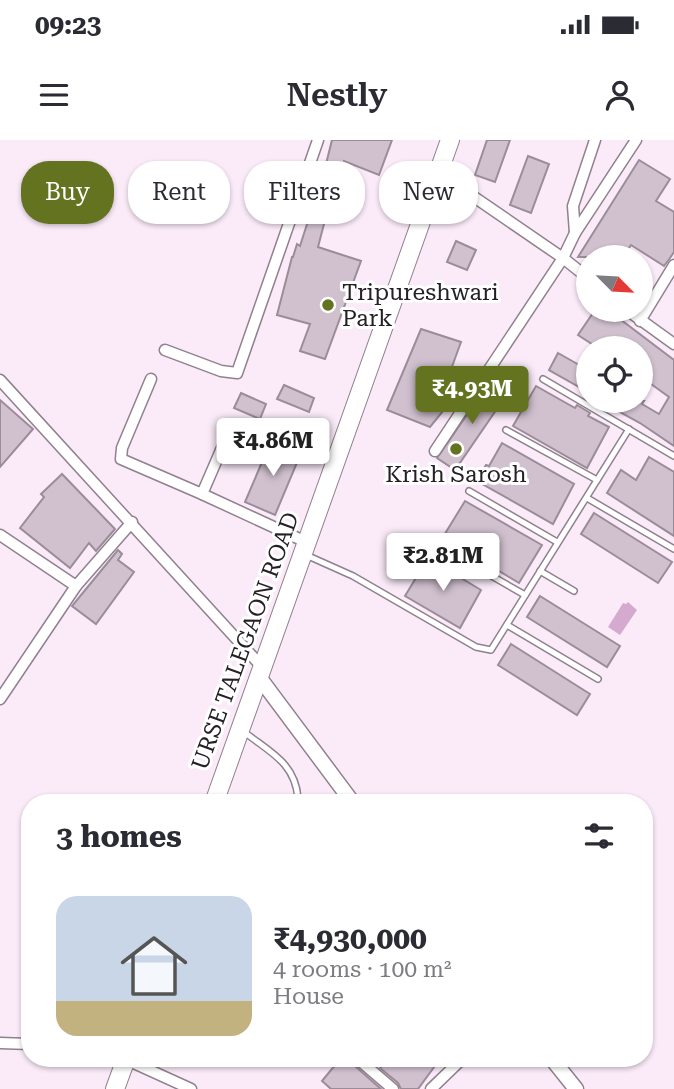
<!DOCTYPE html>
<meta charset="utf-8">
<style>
body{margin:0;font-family:"Roboto Serif",serif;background:#f7f7f7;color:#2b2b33;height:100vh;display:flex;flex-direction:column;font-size:26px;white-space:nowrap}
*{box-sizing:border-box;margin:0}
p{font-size:23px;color:#7c7c81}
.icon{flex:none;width:38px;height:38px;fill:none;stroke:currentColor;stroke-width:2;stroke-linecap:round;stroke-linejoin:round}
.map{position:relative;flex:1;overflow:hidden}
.sheet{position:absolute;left:21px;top:654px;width:632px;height:273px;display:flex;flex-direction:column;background:#fff;border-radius:28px;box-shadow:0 2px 5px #0004}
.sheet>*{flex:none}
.banner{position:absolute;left:21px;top:21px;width:634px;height:63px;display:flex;gap:14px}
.needle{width:46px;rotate:114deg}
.fabs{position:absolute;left:576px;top:105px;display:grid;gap:14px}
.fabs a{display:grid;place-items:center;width:77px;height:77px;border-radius:50%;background:#fff;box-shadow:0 2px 5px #0004;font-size:35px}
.price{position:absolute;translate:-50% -60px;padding:0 16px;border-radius:7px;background:#fff;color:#222;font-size:23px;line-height:46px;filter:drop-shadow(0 2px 4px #0008)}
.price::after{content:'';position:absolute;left:50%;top:42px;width:21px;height:16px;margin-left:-10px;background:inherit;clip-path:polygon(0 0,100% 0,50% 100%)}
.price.active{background:#637320;color:#fff}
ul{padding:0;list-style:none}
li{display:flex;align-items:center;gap:21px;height:175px;padding:0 35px}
li span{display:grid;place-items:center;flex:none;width:196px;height:140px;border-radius:21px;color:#555}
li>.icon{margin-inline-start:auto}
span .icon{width:84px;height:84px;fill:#fffc;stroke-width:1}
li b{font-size:30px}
h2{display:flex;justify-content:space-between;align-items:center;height:84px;padding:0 35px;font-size:30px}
.pill{padding:0 24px;border-radius:28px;background:#fff;box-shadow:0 2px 5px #0004;font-size:24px;line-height:63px}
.pill.active{background:#637320;color:#fff}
.status{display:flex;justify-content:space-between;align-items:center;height:49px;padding:0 35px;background:#fff;direction:ltr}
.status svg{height:19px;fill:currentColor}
header{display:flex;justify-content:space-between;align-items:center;height:91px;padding:0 35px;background:#fff;font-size:32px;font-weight:600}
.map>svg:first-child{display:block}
.water{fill:#d4abcf}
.building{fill:#d1c1cf;stroke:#9a8c99;stroke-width:2}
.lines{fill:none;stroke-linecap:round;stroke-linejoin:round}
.service-casing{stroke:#90818e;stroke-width:8}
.minor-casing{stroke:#90818e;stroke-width:13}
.tertiary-casing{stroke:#90818e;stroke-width:17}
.trunk-casing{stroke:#90818e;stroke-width:20}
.service{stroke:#fff;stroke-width:5}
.minor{stroke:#fff;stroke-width:10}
.tertiary{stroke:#fff;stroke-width:14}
.trunk{stroke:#fff;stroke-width:18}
.poi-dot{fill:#637320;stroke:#fff;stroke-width:2.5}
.labels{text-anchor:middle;stroke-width:6;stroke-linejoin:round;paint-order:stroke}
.poi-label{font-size:23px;fill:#252025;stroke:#fff;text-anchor:start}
.street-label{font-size:23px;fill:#252025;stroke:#fff}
</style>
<div class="status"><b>09:23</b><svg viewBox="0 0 49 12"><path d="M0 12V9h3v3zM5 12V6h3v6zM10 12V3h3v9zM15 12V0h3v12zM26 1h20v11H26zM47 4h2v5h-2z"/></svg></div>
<header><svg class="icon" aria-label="menu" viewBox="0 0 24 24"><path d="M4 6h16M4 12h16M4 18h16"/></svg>Nestly<svg class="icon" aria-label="person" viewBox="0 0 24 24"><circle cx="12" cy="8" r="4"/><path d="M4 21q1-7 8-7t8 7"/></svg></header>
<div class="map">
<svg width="674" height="949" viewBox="0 0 674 949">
<rect width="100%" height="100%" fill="#fbebf9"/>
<!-- water -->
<polygon class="water" points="628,462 637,470 620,495 608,487 623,463 626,464"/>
<!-- building -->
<g class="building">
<polygon points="332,0 392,0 379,35 344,21 338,42 323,36"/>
<polygon points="487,0 510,0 495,42 475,35"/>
<polygon points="528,16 549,24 531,73 510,65"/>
<polygon points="639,20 670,39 656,61 674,72 674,112 670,118 664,126 631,105 623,117 578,117"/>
<polygon points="316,56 330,61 318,107 361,121 325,219 300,211 310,184 277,175 292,117 293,117 297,104 300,106"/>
<polygon points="456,101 476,110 467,130 447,122"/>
<polygon points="595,170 608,170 674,220 674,306 640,283 600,261 644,261 642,264 659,274 669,257 640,236 640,208 598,208 578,195"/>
<polygon points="421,189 461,202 449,235 453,237 438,268 443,271 430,287 387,270"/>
<polygon points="558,213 588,230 588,252 549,230"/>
<polygon points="494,236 504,243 494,258 501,263 455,330 437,318"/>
<polygon points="284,245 314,258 309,272 277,259"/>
<polygon points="536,246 575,268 577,265 590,273 588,276 609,287 587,328 513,286"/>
<polygon points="241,253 266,264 260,279 234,268"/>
<polygon points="0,260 33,289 0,327"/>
<polygon points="271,301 301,313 275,375 245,362"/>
<polygon points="502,303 574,344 553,384 477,341 486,325 489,326"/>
<polygon points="649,317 674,332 674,396 607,353 621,330 636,340"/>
<polygon points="62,334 115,389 96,411 89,403 70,428 20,388 44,357 41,354"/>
<polygon points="465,361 542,405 519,443 443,397"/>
<polygon points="594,373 672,422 658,443 581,394"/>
<polygon points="118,410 122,414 118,420 134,432 96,484 72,466"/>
<polygon points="428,418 481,450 460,488 405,456"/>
<polygon points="540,456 620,506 607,527 527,477"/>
<polygon points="511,504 590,554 577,575 498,525"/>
<polygon points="340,919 347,919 381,949 331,949 322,941"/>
<polygon points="388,919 440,919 418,949 401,949 398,943 380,928"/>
</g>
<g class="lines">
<defs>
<g id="service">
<polyline points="543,239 674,316"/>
<polyline points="506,290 597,340"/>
<polyline points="469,351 557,402"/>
<polyline points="587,358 674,409"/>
<polyline points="434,403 525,455"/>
<polyline points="306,415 353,436 476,507 491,510 629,289"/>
<polyline points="540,431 574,451"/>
<polyline points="507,485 598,539"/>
<path d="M243 591C269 612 295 622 298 658"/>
<polyline points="294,663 298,658 311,663"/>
<polyline points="336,663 344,655"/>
</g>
<g id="minor">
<polyline points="439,33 563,118 588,138"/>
<polyline points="575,93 573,66 595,0"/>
<polyline points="627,170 674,204"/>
<polyline points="640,181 674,125"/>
<polyline points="165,210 221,231 237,233 318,0"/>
<polyline points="151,239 122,308 121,319 202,354 231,287"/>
<polyline points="0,240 262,527"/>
<polyline points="435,311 563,118 575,93 636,0"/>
<polyline points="202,354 306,402"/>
<polyline points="0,395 76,446"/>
<polyline points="0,559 76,446 132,382"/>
<polyline points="0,903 30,904"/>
<polyline points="125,919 191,949"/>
<polyline points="358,919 393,949"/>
<polyline points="431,949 462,919"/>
</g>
<g id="tertiary">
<polyline points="259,537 353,663"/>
<polyline points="552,919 576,949"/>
</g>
<g id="trunk">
<polyline points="214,663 450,0"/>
<polyline points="115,949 126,919"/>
</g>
</defs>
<!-- service casing -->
<use href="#service" class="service-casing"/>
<!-- minor casing -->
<use href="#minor" class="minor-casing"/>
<!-- tertiary casing -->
<use href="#tertiary" class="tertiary-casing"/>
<!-- trunk casing -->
<use href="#trunk" class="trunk-casing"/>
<!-- service -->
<use href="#service" class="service"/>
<!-- minor -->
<use href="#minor" class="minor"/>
<!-- tertiary -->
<use href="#tertiary" class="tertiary"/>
<!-- trunk -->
<use href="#trunk" class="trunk"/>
</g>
<!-- markers -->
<g class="poi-dot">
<circle cx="328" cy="165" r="7"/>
<circle cx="456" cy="309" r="7"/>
</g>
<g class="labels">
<!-- poi labels -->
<g class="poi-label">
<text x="342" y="160">Tripureshwari<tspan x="342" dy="26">Park</tspan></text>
<text x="456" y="342" text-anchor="middle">Krish Sarosh</text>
</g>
<!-- street labels -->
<g class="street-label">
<text transform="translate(245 501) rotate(-70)" y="8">URSE TALEGAON ROAD</text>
</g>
</g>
</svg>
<div class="fabs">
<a><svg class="needle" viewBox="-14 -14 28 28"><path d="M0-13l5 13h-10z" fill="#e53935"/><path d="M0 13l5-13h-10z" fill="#7c7c81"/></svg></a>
<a><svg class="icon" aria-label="locate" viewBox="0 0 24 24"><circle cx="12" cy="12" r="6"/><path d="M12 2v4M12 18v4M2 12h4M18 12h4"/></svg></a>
</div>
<b class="price active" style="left:472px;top:286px">₹4.93M</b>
<b class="price" style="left:273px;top:338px">₹4.86M</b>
<b class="price" style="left:443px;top:453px">₹2.81M</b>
<div class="banner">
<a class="pill active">Buy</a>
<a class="pill">Rent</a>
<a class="pill">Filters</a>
<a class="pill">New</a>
</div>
<section class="sheet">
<h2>3 homes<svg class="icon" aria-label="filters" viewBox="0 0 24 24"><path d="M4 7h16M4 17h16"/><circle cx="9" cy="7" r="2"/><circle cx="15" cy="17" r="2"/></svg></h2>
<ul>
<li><span style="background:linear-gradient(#c9d6e8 75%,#c2b280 0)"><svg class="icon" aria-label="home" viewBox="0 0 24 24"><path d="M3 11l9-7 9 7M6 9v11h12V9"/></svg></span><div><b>₹4,930,000</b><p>4 rooms · 100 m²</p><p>House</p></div></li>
</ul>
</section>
</div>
